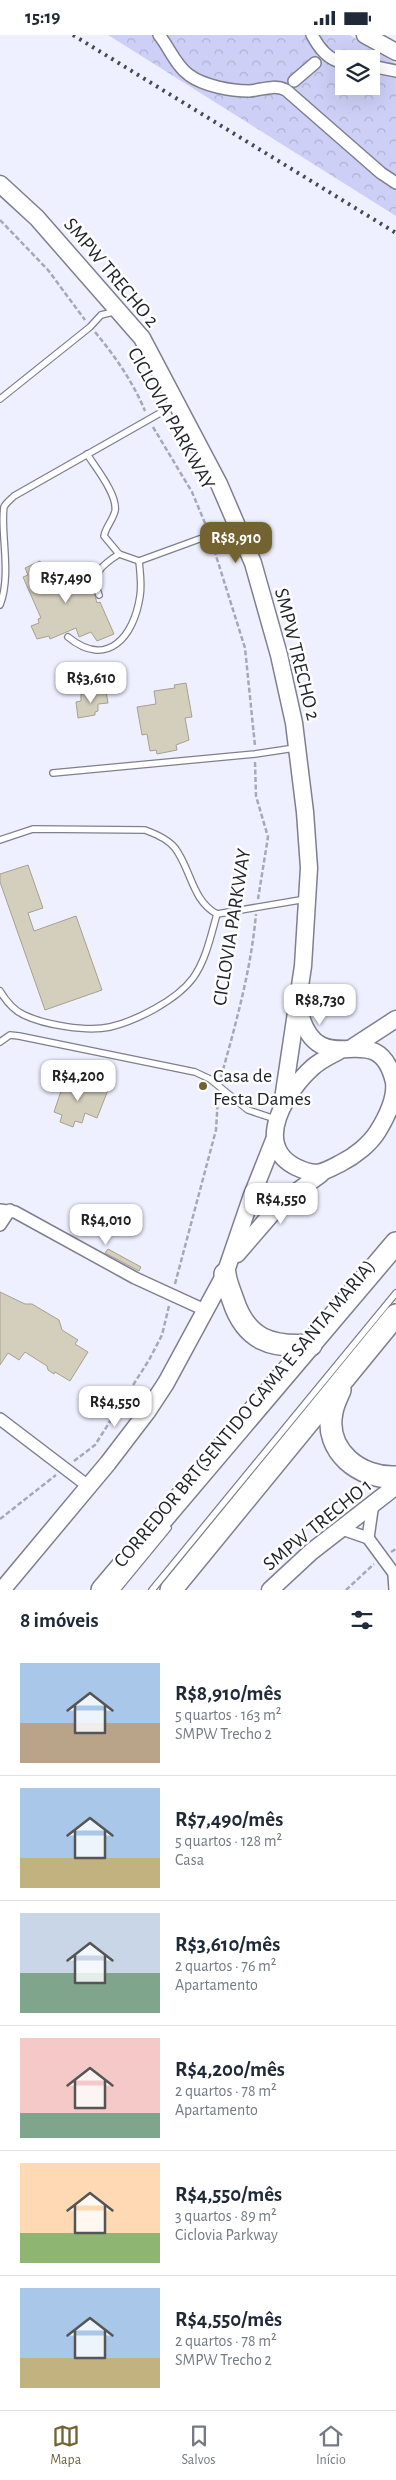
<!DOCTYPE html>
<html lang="pt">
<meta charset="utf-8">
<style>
body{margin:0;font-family:"Alegreya Sans",sans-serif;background:#f6f6f7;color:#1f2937;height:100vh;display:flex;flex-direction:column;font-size:19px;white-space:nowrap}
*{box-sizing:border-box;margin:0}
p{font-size:16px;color:#747a83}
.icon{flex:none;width:28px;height:28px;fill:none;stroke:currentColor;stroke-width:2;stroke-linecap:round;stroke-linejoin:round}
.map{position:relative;height:1555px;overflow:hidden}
.details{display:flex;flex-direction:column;background:#fff;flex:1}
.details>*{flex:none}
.buttons{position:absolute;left:335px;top:15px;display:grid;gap:10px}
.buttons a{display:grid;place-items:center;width:45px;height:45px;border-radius:0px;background:#fff;box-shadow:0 5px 20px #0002;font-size:25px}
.price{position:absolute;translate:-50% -42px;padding:0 11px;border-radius:10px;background:#fff;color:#222;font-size:16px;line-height:32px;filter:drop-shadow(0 1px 2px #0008)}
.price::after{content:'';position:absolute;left:50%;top:30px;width:15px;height:11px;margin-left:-8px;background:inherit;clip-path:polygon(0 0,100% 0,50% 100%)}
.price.current{background:#736331;color:#fff}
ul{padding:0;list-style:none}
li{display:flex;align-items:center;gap:15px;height:125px;padding:0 20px}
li+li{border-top:1px solid #e0e1e3}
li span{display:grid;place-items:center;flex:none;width:140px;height:100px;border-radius:0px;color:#555}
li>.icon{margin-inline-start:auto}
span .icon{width:60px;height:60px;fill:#fffc;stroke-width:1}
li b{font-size:21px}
h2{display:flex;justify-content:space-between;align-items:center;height:60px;padding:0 20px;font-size:21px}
.status{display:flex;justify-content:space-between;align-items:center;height:35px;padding:0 25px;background:#fff;direction:ltr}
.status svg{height:14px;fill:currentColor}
.tab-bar{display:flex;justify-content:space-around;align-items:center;height:70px;border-top:1px solid #e0e1e3;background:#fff;font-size:14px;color:#747a83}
.tab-bar a{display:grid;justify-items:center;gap:2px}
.tab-bar .current{color:#736331}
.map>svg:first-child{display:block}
.park{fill:url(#park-crowns);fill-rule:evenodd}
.building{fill:#d4cebc;stroke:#a7a190}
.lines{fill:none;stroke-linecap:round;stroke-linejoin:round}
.lane-casing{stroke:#7e7f8f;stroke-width:8}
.street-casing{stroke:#7e7f8f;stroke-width:14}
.secondary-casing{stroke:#7e7f8f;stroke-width:19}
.highway-casing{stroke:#7e7f8f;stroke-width:24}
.path{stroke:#a7a8b5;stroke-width:2.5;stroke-dasharray:5 2.5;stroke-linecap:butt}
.lane{stroke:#fff;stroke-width:5.5}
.street{stroke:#fff;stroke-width:11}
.secondary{stroke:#fff;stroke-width:16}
.highway{stroke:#fff;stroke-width:21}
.rail{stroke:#474851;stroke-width:4;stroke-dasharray:2.5 5;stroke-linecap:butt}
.poi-dot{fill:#736331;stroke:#fefefe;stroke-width:2}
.labels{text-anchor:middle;stroke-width:5;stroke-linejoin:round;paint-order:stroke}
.street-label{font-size:20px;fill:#23242b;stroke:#fefefe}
.poi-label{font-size:20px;fill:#23242b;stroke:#fefefe;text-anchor:start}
</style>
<div class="status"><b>15:19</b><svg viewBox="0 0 49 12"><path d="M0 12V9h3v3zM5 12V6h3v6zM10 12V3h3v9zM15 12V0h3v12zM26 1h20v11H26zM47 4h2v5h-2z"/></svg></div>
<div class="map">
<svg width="396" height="1555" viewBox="0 0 396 1555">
<defs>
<pattern id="park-crowns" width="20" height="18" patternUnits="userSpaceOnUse" patternTransform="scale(1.25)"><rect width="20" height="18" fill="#cdcff6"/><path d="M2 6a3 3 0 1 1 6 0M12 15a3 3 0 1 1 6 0" fill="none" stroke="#b0b2d3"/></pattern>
</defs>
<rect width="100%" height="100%" fill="#eff0ff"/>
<!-- park -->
<path class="park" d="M108 0H350L396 29V181ZM344 24H371V51H344Z"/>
<!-- building -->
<g class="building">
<polygon points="40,526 49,547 86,531 91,544 88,545 95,561 97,568 100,567 114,599 97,606 91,597 79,602 76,593 50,604 49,601 37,604 31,591 39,588 38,584 41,583 23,542 28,540 25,533"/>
<polygon points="186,648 192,682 185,683 189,705 176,710 177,715 157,719 156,715 150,716 147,699 142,700 137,672 156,669 154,656 175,653 174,650"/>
<polygon points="106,656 108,668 98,669 98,676 95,677 95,680 78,683 76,667 81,666 81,659"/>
<polygon points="28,830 43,873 28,878 34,896 76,881 102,955 45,975 0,847 0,839"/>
<polygon points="56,1042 94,1056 96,1051 108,1055 97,1083 85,1078 82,1088 75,1086 73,1092 60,1087 62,1080 54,1077 61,1056 52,1053"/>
<polygon points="108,1214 141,1232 139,1236 105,1218"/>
<polygon points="0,1257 25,1269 32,1269 59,1285 62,1295 78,1305 75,1309 88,1317 70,1346 55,1337 54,1339 48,1335 47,1331 25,1317 19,1325 8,1318 0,1330"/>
</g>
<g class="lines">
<defs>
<g id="lane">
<polyline points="0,364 90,292 101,280 117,276"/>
<path d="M87 419C95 432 118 460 115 476 113 485 106 491 104 501L119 519 139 526 235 491"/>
<path d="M99 560C90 539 102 530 119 519"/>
<path d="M0 570C12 540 0 495 4 472 6 468 11 464 14 461L176 369"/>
<path d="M68 602C107 634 134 602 140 561 142 549 140 537 139 526"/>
<polyline points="53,738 255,719 295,713"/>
<path d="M0 805 33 794 145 795C156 799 168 804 175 813 191 834 192 866 217 879L306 864"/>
<path d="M0 956C6 966 13 975 24 980 45 990 87 997 110 992 136 986 177 965 193 943 206 925 211 900 217 879"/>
<polyline points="0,1007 10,1000 19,1001 195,1037 210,1044 248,1075 275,1084"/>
<polyline points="117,1555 168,1493"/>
<polyline points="152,1555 396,1258"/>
</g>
<g id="street">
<path d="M159 0C169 12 176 31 189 40 204 51 231 56 249 56 262 55 273 49 286 55L381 138 396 148"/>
<path d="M312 0C319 13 328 25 344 28"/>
<polyline points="371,31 396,36"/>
<polyline points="294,46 315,28"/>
<polyline points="0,1175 15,1177 135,1243 207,1276"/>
<polyline points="0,1190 10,1175"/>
<polyline points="0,1384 88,1451"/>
<polyline points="339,1493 368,1503 396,1541"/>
<polyline points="368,1503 373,1468"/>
<polyline points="394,1540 395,1555"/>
</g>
<g id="secondary">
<polyline points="365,0 396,17"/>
<polyline points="0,149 37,183 142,303 219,449 253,528 279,620 294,688 305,777 309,833 303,931 282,1071"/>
<path d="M299 975C319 1054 377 976 394 1047 396 1063 386 1083 378 1096 370 1109 355 1121 341 1128 322 1138 317 1142 296 1132 251 1110 288 1054 313 1032 321 1025 330 1021 339 1016"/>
<polyline points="353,1012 396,984"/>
<polyline points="237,1219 281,1168 321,1139"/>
<polyline points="2,1555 108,1428 147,1377 166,1348 225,1239 251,1163 274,1105"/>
<polyline points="270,1555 311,1517 396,1451"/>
</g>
<g id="highway">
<path d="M225 1239C226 1248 230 1256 233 1265 246 1305 271 1313 311 1310"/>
<path d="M340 1355C337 1362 333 1370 332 1377 324 1416 360 1444 396 1442"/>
<polyline points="102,1555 396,1208"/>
<polyline points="171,1555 396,1280"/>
</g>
</defs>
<!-- lane casing -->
<use href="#lane" class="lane-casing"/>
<!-- street casing -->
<use href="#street" class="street-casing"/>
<!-- secondary casing -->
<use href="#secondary" class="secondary-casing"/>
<!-- highway casing -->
<use href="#highway" class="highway-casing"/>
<!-- path -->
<g class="path">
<polyline points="0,185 48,235 85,285"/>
<path d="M95 297C115 321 133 347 145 376"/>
<polyline points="153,392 192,457 207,493"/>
<polyline points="212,508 245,613 255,711"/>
<polyline points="255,727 256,761 268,802 258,864"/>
<path d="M221 1042C236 988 251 935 256 879"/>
<polyline points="175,1249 216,1095 218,1062"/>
<polyline points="74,1426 95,1410 149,1325 162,1300 169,1271"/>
<polyline points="0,1484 56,1440"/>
<polyline points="391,1517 396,1514"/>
<polyline points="346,1555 374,1529"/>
</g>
<!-- lane -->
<use href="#lane" class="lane"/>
<!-- street -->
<use href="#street" class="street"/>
<!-- secondary -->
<use href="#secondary" class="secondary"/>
<!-- highway -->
<use href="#highway" class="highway"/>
<!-- rail -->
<polyline class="rail" points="73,0 396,198"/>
</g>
<!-- markers -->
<circle class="poi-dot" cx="203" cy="1051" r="5"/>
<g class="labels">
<!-- street labels -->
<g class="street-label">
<text transform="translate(112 237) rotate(50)" y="7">SMPW TRECHO 2</text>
<text transform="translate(172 383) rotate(61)" y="7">CICLOVIA PARKWAY</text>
<text transform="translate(298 619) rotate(76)" y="7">SMPW TRECHO 2</text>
<text transform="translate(231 892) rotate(-81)" y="7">CICLOVIA PARKWAY</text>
<text transform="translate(244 1378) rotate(-50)" y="7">CORREDOR BRT(SENTIDO GAMA E SANTA MARIA)</text>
<text transform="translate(317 1489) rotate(-39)" y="7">SMPW TRECHO 1</text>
</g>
<!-- poi labels -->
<g class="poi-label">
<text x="213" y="1047">Casa de<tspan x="213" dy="23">Festa Dames</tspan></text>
</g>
</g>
</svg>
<div class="buttons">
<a><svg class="icon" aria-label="layers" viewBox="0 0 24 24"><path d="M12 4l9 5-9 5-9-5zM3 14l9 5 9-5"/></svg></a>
</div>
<b class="price current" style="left:236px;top:529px">R$8,910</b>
<b class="price" style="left:66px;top:569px">R$7,490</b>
<b class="price" style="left:91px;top:669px">R$3,610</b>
<b class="price" style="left:320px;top:991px">R$8,730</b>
<b class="price" style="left:78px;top:1067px">R$4,200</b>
<b class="price" style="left:281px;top:1190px">R$4,550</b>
<b class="price" style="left:106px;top:1211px">R$4,010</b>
<b class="price" style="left:115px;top:1393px">R$4,550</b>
</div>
<section class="details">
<h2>8 imóveis<svg class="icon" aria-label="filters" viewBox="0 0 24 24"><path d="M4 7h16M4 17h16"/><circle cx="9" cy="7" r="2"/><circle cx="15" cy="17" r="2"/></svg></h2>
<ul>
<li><span style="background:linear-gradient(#a9c7e8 60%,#b9a48a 0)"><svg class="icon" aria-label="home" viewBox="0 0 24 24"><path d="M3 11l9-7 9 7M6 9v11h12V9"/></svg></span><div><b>R$8,910/mês</b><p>5 quartos · 163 m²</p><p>SMPW Trecho 2</p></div></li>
<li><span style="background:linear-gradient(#a9c7e8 70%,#c2b280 0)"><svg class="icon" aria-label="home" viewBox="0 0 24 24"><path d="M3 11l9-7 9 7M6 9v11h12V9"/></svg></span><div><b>R$7,490/mês</b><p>5 quartos · 128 m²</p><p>Casa</p></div></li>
<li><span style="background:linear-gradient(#c9d6e8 60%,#7fa58c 0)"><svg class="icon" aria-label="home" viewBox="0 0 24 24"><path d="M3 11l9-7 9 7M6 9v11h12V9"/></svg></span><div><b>R$3,610/mês</b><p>2 quartos · 76 m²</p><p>Apartamento</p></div></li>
<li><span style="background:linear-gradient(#f6c9c9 75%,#7fa58c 0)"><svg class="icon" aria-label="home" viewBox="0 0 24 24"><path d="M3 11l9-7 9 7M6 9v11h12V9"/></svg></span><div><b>R$4,200/mês</b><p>2 quartos · 78 m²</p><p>Apartamento</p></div></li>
<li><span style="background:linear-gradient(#ffd9b3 70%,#8fb573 0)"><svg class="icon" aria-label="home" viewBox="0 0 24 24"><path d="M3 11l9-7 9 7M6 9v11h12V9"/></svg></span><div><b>R$4,550/mês</b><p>3 quartos · 89 m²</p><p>Ciclovia Parkway</p></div></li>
<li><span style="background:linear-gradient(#a9c7e8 70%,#c2b280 0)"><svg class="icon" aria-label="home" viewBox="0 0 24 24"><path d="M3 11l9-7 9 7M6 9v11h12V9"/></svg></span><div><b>R$4,550/mês</b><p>2 quartos · 78 m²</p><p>SMPW Trecho 2</p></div></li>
</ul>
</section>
<nav class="tab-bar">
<a class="current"><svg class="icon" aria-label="map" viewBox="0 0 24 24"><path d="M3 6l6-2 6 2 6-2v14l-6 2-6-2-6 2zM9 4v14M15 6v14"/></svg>Mapa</a>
<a><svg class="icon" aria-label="saved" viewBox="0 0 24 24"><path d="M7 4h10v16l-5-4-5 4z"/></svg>Salvos</a>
<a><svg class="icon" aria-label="home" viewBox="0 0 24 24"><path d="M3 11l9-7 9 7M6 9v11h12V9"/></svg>Início</a>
</nav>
